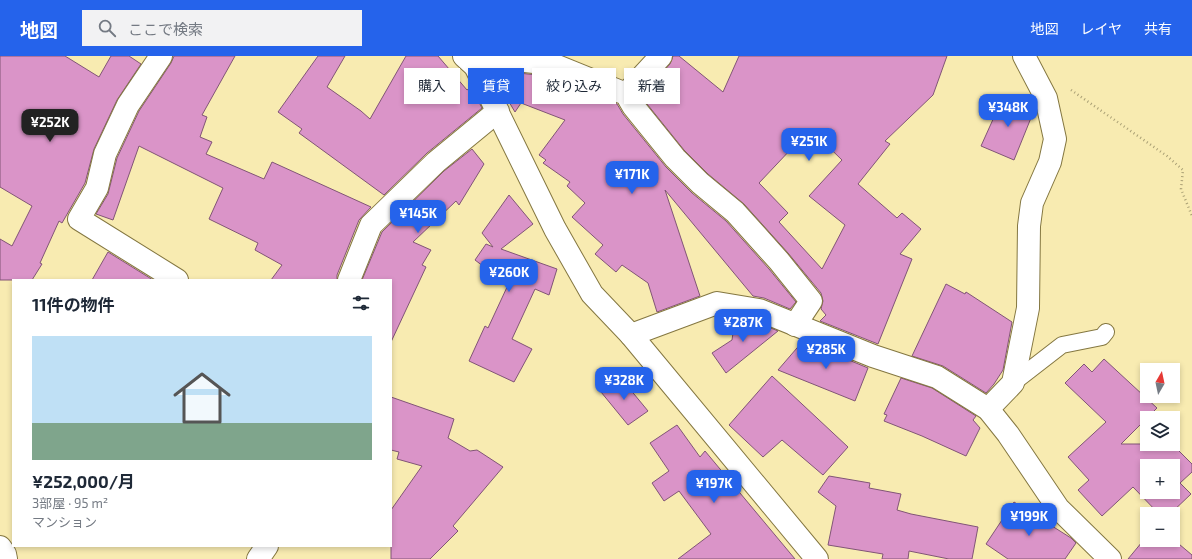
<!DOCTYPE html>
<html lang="ja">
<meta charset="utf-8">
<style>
body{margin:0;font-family:"Exo 2","Noto Sans JP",sans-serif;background:#f2f2f3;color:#1f2937;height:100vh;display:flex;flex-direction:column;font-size:15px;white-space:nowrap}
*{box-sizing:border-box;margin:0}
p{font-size:13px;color:#747a83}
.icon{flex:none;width:22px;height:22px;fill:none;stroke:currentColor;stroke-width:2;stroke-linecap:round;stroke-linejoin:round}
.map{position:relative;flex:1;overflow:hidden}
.sheet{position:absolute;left:12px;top:223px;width:380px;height:268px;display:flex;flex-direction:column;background:#fff;border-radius:0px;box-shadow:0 2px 6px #0003}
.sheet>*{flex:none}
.guide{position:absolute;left:404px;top:12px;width:380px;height:36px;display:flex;gap:8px}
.needle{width:26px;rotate:9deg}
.controls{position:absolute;left:1140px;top:307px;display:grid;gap:8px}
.controls a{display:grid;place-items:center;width:40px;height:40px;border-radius:0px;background:#fff;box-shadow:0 2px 6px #0003;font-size:20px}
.price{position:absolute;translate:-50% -34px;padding:0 9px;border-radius:8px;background:#2563eb;color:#fff;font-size:13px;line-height:26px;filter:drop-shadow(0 1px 2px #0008)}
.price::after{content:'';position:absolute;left:50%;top:24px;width:12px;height:9px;margin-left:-6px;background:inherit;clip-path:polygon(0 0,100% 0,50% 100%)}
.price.selected{background:#222;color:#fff}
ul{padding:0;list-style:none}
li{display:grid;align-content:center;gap:8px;height:212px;padding:0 20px}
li+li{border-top:1px solid #e0e1e3}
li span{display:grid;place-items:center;height:124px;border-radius:0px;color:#555}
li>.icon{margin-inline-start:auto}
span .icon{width:72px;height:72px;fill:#fffc;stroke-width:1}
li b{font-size:17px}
h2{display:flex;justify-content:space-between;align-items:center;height:48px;padding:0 20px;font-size:17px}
.tag{padding:0 14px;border-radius:0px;background:#fff;box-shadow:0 2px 6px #0003;font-size:14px;line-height:36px}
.tag.selected{background:#2563eb;color:#fff}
header{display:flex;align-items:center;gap:24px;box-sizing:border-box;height:56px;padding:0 20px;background:#2563eb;color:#fff}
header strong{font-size:19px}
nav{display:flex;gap:22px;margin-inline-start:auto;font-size:14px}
.search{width:280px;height:36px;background:#f2f2f3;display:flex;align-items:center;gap:10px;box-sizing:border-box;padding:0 14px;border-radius:0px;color:#747a83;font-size:15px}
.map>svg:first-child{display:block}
.building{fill:#da94c8;stroke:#815576;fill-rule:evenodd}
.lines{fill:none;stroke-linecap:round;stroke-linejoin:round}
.service-casing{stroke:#847741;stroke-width:18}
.minor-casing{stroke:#847741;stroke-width:24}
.path{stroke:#aaa075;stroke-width:2.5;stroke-dasharray:1 3;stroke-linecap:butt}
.service{stroke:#fff;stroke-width:16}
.minor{stroke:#fff;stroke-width:22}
</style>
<header>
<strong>地図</strong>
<div class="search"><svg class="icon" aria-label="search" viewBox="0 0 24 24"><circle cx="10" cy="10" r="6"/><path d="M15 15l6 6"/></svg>ここで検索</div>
<nav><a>地図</a><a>レイヤ</a><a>共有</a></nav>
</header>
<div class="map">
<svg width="1192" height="503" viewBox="0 0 1192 503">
<rect width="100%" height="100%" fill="#f8ebb1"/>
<!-- building -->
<g class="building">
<polygon points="0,0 65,0 99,21 111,0 129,0 141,8 117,44 94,93 85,127 62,167 59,165 40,207 42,208 32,224 0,224 0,183 12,190 32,150 0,131"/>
<polygon points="174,0 235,0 202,59 207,61 200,81 212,86 206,98 264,123 272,106 371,151 359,164 337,219 337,224 271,224 282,209 255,194 258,187 209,163 223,132 139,90 113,164 96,158 108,138 117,102 139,55 171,7"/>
<polygon points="318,0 345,0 327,31 361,55 370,63 406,0 438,0 467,34 471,31 482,52 427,97 384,139 299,77 302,73 278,56"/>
<path d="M673 0H679L723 36 739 0H947L933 39 885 85 890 88 858 128 897 162 902 157 921 173 900 198 912 203 878 288 820 265 826 259 821 253 823 245 821 237 788 197 744 148 708 118 684 94 643 43 641 40 670 8ZM810 73 842 104 809 140 845 169 822 213 779 166 788 157 759 127Z"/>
<polygon points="499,15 547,20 617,48 623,58 666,111 692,137 726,165 769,213 796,246 790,253 764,242 753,240 665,134 700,240 657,256 648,227 622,209 616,216 595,198 603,189 572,161 585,147 567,130 570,126 543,107 546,104 539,99 565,64 521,47 515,56 502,34 501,35 493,18"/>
<polygon points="1004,39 1035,52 1014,104 981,90"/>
<polygon points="472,93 484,108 459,149 456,145 413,186 431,194 422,209 426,211 391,286 391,224 362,224 382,176 444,115"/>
<polygon points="509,139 533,168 501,193 557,213 549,239 535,233 512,283 532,293 514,326 469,305 485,270 488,272 508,229 475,204 486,188 493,191 482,177"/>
<polygon points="108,196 153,224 92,224"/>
<polygon points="946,228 965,238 966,236 1012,266 1003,314 994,328 986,337 943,310 912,300"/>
<polygon points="735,263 756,266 778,275 726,317 712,297 732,284"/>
<polygon points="803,285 868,312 855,345 778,314"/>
<path d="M1104 303 1157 352 1121 388H1172L1192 408V416L1180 427 1191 438 1170 458H1159L1133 431 1102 460 1078 434 1089 424 1068 401 1106 366 1065 327 1084 308 1092 316ZM1147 410H1173V436H1147Z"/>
<polygon points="772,320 848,391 823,419 782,384 763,401 729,369"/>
<polygon points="620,321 648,355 628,369 601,336"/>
<polygon points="901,322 932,332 976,360 973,364 980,372 966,400 922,380 884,365 887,359 884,358"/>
<polygon points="391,341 454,363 448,382 470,395 477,394 503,411 453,470 458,475 430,503 391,503 391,454 422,410 397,403 399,396 391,394"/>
<polygon points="677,369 700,401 705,395 795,503 678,503 711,478 679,435 664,445 652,427 669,415 650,387"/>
<polygon points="829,420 870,427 869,432 901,438 897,454 911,458 978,471 972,503 949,503 909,495 908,503 882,503 883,498 828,489 836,450 818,436"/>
<polygon points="1014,446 1071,482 1076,487 1065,503 1008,503 986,488"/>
<polygon points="1147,480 1147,484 1173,483 1192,499 1192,503 1128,503"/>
</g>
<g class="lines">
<defs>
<polyline id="service" points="1013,327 1062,289 1102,281 1106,276"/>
<g id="minor">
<polyline points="161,0 128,49 105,98 97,132 79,163 177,224"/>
<polyline points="464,0 475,10 555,173 592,238 631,279 817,503"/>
<polyline points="475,10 488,1 552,8 626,38 633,50 675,102 700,127 735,156 779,205 811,245 795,269"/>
<polyline points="626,38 661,0"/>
<polyline points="349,224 371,169 436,106 498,55"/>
<polyline points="631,279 717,247 759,254 873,300 937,321 988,353 1008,378 1058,452 1110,503"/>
<polyline points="988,353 1013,327 1028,252 1029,170 1032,147 1050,106 1055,83 1046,42 1024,0"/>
<polyline points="0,491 5,498 6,503"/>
<polyline points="258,503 267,490"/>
</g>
</defs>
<!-- service casing -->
<use href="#service" class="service-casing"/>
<!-- minor casing -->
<use href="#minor" class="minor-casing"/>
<!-- path -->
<polyline class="path" points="1071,34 1167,100 1183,114 1181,133 1192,160"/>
<!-- service -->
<use href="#service" class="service"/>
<!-- minor -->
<use href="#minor" class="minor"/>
</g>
</svg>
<div class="controls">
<a><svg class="needle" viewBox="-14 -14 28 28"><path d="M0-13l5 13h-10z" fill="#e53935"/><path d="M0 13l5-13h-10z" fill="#747a83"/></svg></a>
<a><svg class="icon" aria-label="layers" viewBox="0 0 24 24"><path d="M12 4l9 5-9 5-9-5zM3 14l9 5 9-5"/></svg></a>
<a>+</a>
<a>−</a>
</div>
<b class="price" style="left:1008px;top:72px">¥348K</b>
<b class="price selected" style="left:50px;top:87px">¥252K</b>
<b class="price" style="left:809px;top:106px">¥251K</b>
<b class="price" style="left:632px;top:139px">¥171K</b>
<b class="price" style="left:418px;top:178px">¥145K</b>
<b class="price" style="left:509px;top:237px">¥260K</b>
<b class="price" style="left:743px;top:287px">¥287K</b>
<b class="price" style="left:826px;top:314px">¥285K</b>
<b class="price" style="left:624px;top:345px">¥328K</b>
<b class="price" style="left:714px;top:448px">¥197K</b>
<b class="price" style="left:1029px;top:481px">¥199K</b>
<div class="guide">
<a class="tag">購入</a>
<a class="tag selected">賃貸</a>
<a class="tag">絞り込み</a>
<a class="tag">新着</a>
</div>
<section class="sheet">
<h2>11件の物件<svg class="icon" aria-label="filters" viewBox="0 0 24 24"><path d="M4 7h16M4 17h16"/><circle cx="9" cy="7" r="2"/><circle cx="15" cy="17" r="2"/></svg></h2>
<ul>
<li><span style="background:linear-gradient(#bfe0f5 70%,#7fa58c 0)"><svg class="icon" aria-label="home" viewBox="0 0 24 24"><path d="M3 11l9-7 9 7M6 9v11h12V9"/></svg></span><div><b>¥252,000/月</b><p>3部屋 · 95 m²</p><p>マンション</p></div></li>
</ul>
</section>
</div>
